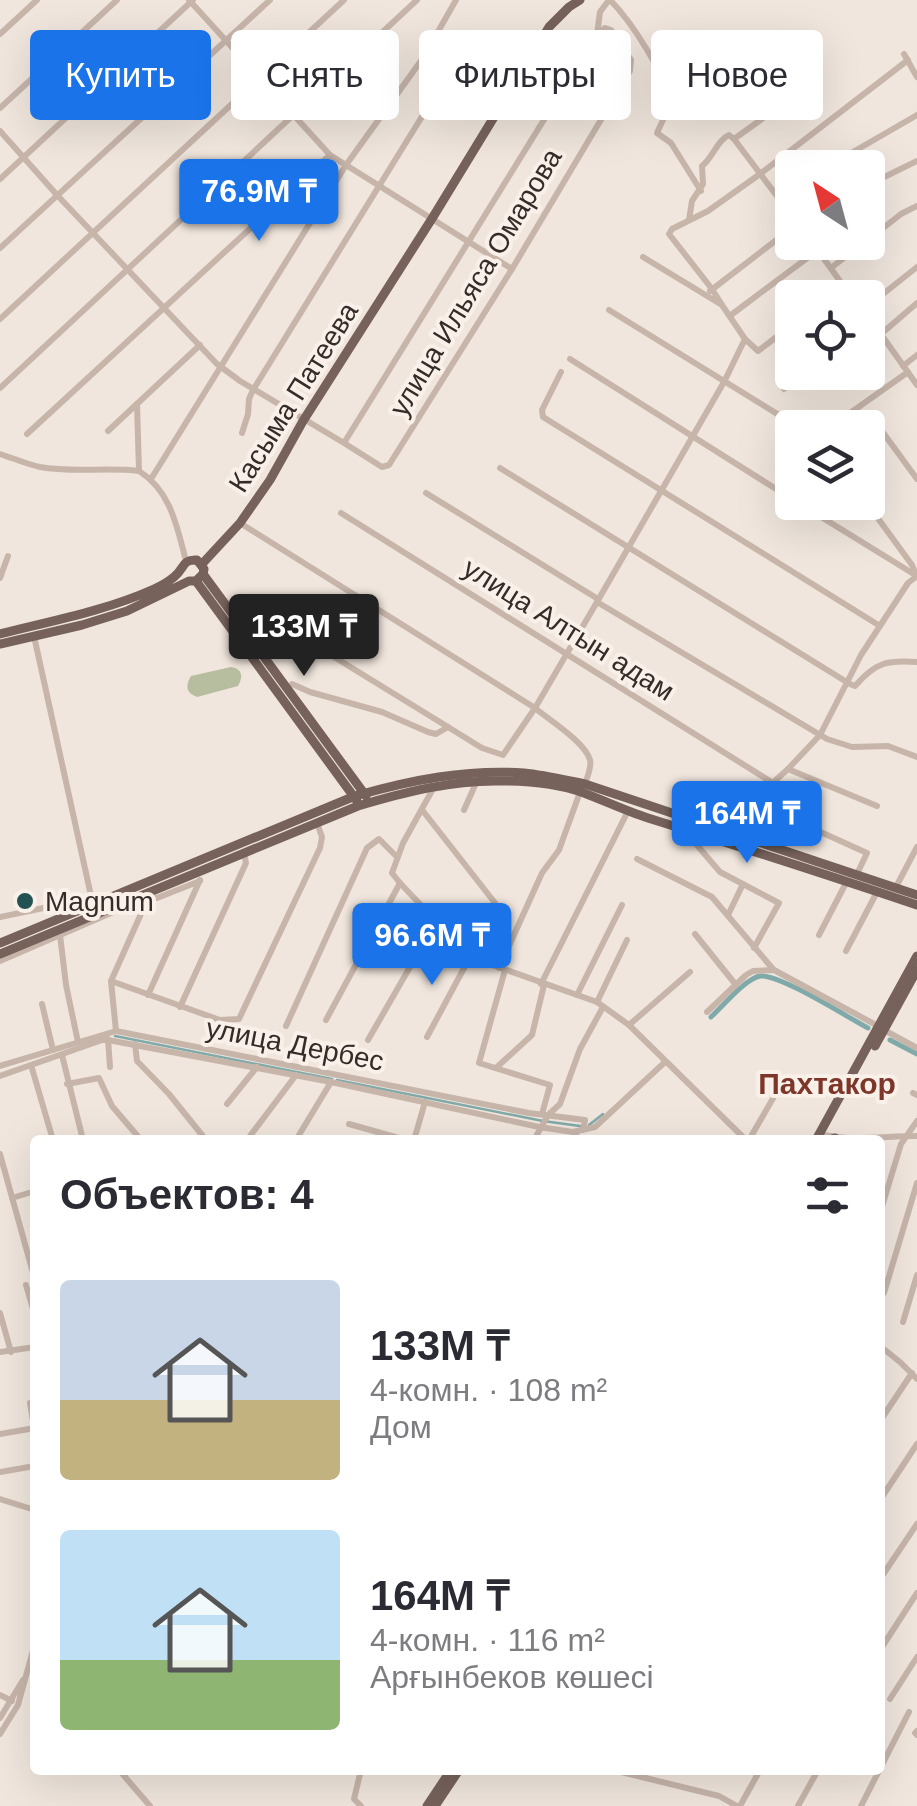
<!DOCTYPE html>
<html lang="ru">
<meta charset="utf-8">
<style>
body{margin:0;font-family:Arial,sans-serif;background:#f2f2f3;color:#2b2b33;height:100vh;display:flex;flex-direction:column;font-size:38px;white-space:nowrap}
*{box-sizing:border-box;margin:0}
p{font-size:32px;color:#7c7c81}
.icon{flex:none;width:55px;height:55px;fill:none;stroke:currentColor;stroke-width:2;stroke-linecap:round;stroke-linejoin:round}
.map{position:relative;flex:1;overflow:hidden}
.panel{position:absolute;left:30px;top:1135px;width:855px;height:640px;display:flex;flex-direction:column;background:#fff;border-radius:10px;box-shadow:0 10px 40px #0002}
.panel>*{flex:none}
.hud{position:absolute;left:30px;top:30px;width:858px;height:90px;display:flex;gap:20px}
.needle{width:65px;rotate:324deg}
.buttons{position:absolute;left:775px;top:150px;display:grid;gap:20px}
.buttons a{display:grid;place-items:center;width:110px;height:110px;border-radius:10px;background:#fff;box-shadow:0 10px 40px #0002;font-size:50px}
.price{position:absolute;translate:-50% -85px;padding:0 22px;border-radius:10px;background:#1a73e8;color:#fff;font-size:32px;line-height:65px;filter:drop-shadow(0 2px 5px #0008)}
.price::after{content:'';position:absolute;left:50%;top:60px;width:30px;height:22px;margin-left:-15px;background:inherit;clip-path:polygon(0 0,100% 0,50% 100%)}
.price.current{background:#222;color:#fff}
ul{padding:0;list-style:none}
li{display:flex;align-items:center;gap:30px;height:250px;padding:0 30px}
li span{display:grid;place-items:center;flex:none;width:280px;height:200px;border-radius:10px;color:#555}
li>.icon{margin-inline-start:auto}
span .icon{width:120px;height:120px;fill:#fffc;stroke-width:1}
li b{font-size:42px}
h2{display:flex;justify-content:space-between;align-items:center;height:120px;padding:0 30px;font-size:42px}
.chip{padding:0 35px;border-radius:10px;background:#fff;box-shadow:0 10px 40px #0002;font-size:35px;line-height:90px}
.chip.current{background:#1a73e8;color:#fff}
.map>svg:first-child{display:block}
.pitch{fill:#b6be9f}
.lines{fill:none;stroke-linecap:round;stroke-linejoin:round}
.stream{stroke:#7faaa9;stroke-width:2.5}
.canal{stroke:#7faaa9;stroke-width:5}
.minor{stroke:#c7b5aa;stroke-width:6}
.major{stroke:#76625b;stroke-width:9}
.poi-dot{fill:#225352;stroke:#f8f0e9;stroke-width:4}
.labels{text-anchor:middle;stroke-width:8;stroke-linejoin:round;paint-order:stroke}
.street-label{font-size:28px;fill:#352c29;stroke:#f8f0e9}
.poi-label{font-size:28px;fill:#352c29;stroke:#f8f0e9;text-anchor:start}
.neighbourhood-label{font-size:30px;font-weight:bold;fill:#7d3629;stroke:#f8f0e9}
</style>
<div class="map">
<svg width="917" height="1806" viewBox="0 0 917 1806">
<rect width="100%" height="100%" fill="#f0e6dd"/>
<!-- pitch -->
<path class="pitch" d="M231 667C243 669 243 677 238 686L197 697C186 693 185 686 191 676Z"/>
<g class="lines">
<!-- stream -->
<g class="stream">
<polyline points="115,1036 332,1079"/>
<polyline points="337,1080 543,1121 580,1126"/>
<polyline points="589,1125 603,1114"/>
</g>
<!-- canal -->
<g class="canal">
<path d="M711 1017C723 1006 745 979 760 976 780 974 847 1017 868 1028"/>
<polyline points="890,1040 917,1054"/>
</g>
<!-- minor -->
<g class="minor">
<polyline points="189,0 330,155 512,269"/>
<path d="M610 0C629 19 669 77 668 104 667 115 661 123 657 133L671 143 701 191"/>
<polyline points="0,34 37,0"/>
<polyline points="597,34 600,12 609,0"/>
<polyline points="904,54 917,77"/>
<polyline points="0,108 117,0"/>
<polyline points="0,131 57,195 217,364 240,381 344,443 597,34 605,28 611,30 631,60 630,71 512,269 389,465 382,467 344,443"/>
<polyline points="734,139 792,216"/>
<polyline points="832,168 853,152 917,115"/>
<polyline points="0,179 193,0"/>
<polyline points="868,185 917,161"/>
<path d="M689 220 692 201 703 184 702 166C713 158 717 140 729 135L734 139 798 93"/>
<polyline points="868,240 901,214 917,206"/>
<polyline points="812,242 852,298"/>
<polyline points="0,248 270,0"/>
<polyline points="643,257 722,305 745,339 758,351 792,325"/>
<polyline points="831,268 864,242"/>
<polyline points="710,291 792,228"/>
<polyline points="829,298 843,287"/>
<polyline points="722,305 712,289 669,234 672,229 708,211 760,174 908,60"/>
<polyline points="868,306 917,267"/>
<polyline points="609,310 800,428"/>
<polyline points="731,315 818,250"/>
<polyline points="868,316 917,385"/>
<polyline points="0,319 344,0"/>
<polyline points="881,334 917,303"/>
<polyline points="570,359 792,499"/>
<polyline points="903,366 917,355"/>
<polyline points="561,372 542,410 543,417 880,626"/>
<polyline points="0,388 417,0"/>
<polyline points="784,389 806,372"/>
<path d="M137 404 139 471C171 491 177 527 186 561"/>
<polyline points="879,427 917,479"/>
<polyline points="829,428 908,372"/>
<polyline points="108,431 200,345"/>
<polyline points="242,433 248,414 249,399 253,390 439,89 494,50 503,48 520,74"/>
<polyline points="27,434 330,155"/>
<path d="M0 454C13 458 26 464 40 467 72 473 106 467 139 471"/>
<path d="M500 468 850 684 855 686C876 662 887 660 917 662"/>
<polyline points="151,479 346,165 423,58 456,0"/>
<polyline points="426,493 598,599"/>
<polyline points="797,502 917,576"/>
<polyline points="866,502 912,565 916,575"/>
<polyline points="341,513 773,783"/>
<path d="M240 523 535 708C549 720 585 742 590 760 592 767 587 777 585 784"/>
<polyline points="0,578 8,556"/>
<polyline points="597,602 827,739 852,747 888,746 917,757"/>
<polyline points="274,620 448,727 482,748 503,755 535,708 597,602 724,382 745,339"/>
<polyline points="34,636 95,914"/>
<polyline points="292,684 310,692 382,712 428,732 436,734 448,727"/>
<polyline points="788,769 877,806"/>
<polyline points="434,787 403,843 392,873 400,883 470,957 597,1002 629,1025 746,1140"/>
<polyline points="464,810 476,783"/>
<polyline points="423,811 495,903"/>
<polyline points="698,833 696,844 720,872 779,903 754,948"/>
<polyline points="637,859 712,897 773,969"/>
<polyline points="857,874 867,853 763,806 758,802 757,797 788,769 820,735 861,655 908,583 917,576"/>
<polyline points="896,887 917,847"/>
<polyline points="728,915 743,884"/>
<polyline points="0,917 58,905 67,906 74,913"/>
<polyline points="695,934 736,985"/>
<polyline points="60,935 66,985 78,1042"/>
<polyline points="819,935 847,881"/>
<polyline points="846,951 877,892"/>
<polyline points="0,961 148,897 157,898 200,881"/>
<polyline points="499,968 542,873 559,850 580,792"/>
<polyline points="505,970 479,1063 550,1085 542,1114"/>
<polyline points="111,981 220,1020 239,1019 320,848 322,837 317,823"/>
<polyline points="541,984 628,811"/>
<polyline points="148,995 200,880"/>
<polyline points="577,995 622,905"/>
<polyline points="597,1002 627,940"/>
<polyline points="42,1004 53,1050"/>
<polyline points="180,1007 246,863 244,853"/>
<polyline points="707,1012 746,975 753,971 774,970 878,1026"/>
<polyline points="326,1020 400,883"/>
<polyline points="629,1025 690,972"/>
<polyline points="286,1026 367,848 379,839 397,857"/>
<polyline points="884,1030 917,1048"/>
<polyline points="116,1031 111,981 149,896"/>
<polyline points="427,1037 470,957"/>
<polyline points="108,1039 110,1067"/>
<polyline points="368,1040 437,920"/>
<polyline points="135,1044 137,1061 169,1094 206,1140"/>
<polyline points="62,1055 83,1140"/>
<polyline points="31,1065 53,1140"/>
<polyline points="0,1066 116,1031 529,1113 585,1120 583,1130"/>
<polyline points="496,1068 532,1035 544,985"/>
<polyline points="0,1076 102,1040 108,1040 331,1082 539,1127 573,1132 580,1140"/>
<polyline points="67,1084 99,1078 112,1106 141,1140"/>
<polyline points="913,1093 917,1095"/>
<polyline points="227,1104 257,1067"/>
<polyline points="349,1124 406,1140"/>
<polyline points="573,1132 595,1127 665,1062"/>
<path d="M819 1134C852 1142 884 1136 917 1136"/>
<polyline points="247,1140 296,1075"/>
<polyline points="296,1140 331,1082"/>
<polyline points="414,1140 425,1102"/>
<polyline points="534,1140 548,1115 560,1104 580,1049 603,1007"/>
<polyline points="749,1140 783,1081"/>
<polyline points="0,1154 35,1280"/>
<polyline points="12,1198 35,1191"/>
<polyline points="880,1213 901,1144 917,1121"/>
<polyline points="26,1285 35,1316"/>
<polyline points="884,1293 917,1183"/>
<polyline points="0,1313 11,1352"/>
<polyline points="903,1322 917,1275"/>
<polyline points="880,1346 900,1362 917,1379"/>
<polyline points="0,1352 35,1347"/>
<polyline points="30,1403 35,1433"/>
<polyline points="880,1421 912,1373"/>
<polyline points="0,1434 35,1428"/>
<polyline points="0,1472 35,1466"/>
<polyline points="0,1499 35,1510"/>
<polyline points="880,1500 917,1444"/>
<polyline points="880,1579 917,1524"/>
<polyline points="880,1650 917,1593"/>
<polyline points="0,1695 12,1701"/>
<polyline points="890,1699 917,1657"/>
<polyline points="0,1718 23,1680"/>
<polyline points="917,1731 915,1733 917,1735"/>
<polyline points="0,1734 18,1705 35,1643"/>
<polyline points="119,1770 150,1806"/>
<polyline points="361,1770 354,1799 361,1806"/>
<polyline points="613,1770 719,1796 737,1806"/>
<polyline points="740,1806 760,1770"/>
<polyline points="798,1806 818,1770"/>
<polyline points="861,1806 909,1712"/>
</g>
<!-- major -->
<g class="major">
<polyline points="202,564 240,523 270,480 303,421 433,217 549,27 569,7 580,0"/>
<polyline points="203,574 366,796"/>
<polyline points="196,581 357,801"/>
<path d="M0 634C51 621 105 611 154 589 161 586 168 582 174 577 185 568 182 559 197 560L204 569 203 574 196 581H189L127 611 82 625 0 644"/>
<path d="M0 943 355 796C411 780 466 769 524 773 544 775 565 780 585 784L917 895"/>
<path d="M0 954 358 806C405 792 452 780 501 781 528 781 559 784 584 793 605 801 626 811 648 818 738 846 828 875 917 905"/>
<polyline points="875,1046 917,970"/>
<polyline points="816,1140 917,956"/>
<polyline points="830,1140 835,1138"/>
<polyline points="427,1806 451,1770"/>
<polyline points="435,1806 459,1770"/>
</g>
</g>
<!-- markers -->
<circle class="poi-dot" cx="25" cy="901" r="10"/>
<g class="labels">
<!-- street labels -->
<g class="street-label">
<text transform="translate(475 282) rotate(-59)" y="10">улица Ильяса Омарова</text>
<text transform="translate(293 397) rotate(-58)" y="10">Касыма Патеева</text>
<text transform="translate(569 629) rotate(32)" y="10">улица Алтын адам</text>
<text transform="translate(295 1044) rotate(11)" y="10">улица Дербес</text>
</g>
<!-- poi labels -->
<g class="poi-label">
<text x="45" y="911">Magnum</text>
</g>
<!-- neighbourhood labels -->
<g class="neighbourhood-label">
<text x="827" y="1094">Пахтакор</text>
</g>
</g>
</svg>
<div class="buttons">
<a><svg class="needle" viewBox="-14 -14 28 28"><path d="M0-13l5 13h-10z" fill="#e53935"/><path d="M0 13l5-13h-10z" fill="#7c7c81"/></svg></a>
<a><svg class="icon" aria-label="locate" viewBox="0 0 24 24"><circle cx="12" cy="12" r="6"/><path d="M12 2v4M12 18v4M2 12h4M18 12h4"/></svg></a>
<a><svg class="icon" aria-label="layers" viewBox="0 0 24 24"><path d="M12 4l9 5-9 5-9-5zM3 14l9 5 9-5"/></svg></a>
</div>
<b class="price" style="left:259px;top:244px">76.9M ₸</b>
<b class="price current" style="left:304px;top:679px">133M ₸</b>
<b class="price" style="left:747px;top:866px">164M ₸</b>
<b class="price" style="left:432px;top:988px">96.6M ₸</b>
<div class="hud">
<a class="chip current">Купить</a>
<a class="chip">Снять</a>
<a class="chip">Фильтры</a>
<a class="chip">Новое</a>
</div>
<section class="panel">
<h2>Объектов: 4<svg class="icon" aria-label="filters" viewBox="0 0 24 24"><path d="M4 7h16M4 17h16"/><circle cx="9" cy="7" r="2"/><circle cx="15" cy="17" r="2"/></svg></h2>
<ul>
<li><span style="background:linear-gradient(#c9d6e8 60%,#c2b280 0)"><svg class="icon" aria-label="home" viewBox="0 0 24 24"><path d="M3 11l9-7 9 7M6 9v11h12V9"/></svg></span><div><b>133M ₸</b><p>4-комн. · 108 m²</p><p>Дом</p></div></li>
<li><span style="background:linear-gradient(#bfe0f5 65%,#8fb573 0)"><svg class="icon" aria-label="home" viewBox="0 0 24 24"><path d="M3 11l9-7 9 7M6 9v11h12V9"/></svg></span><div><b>164M ₸</b><p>4-комн. · 116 m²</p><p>Арғынбеков көшесі</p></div></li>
</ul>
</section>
</div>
